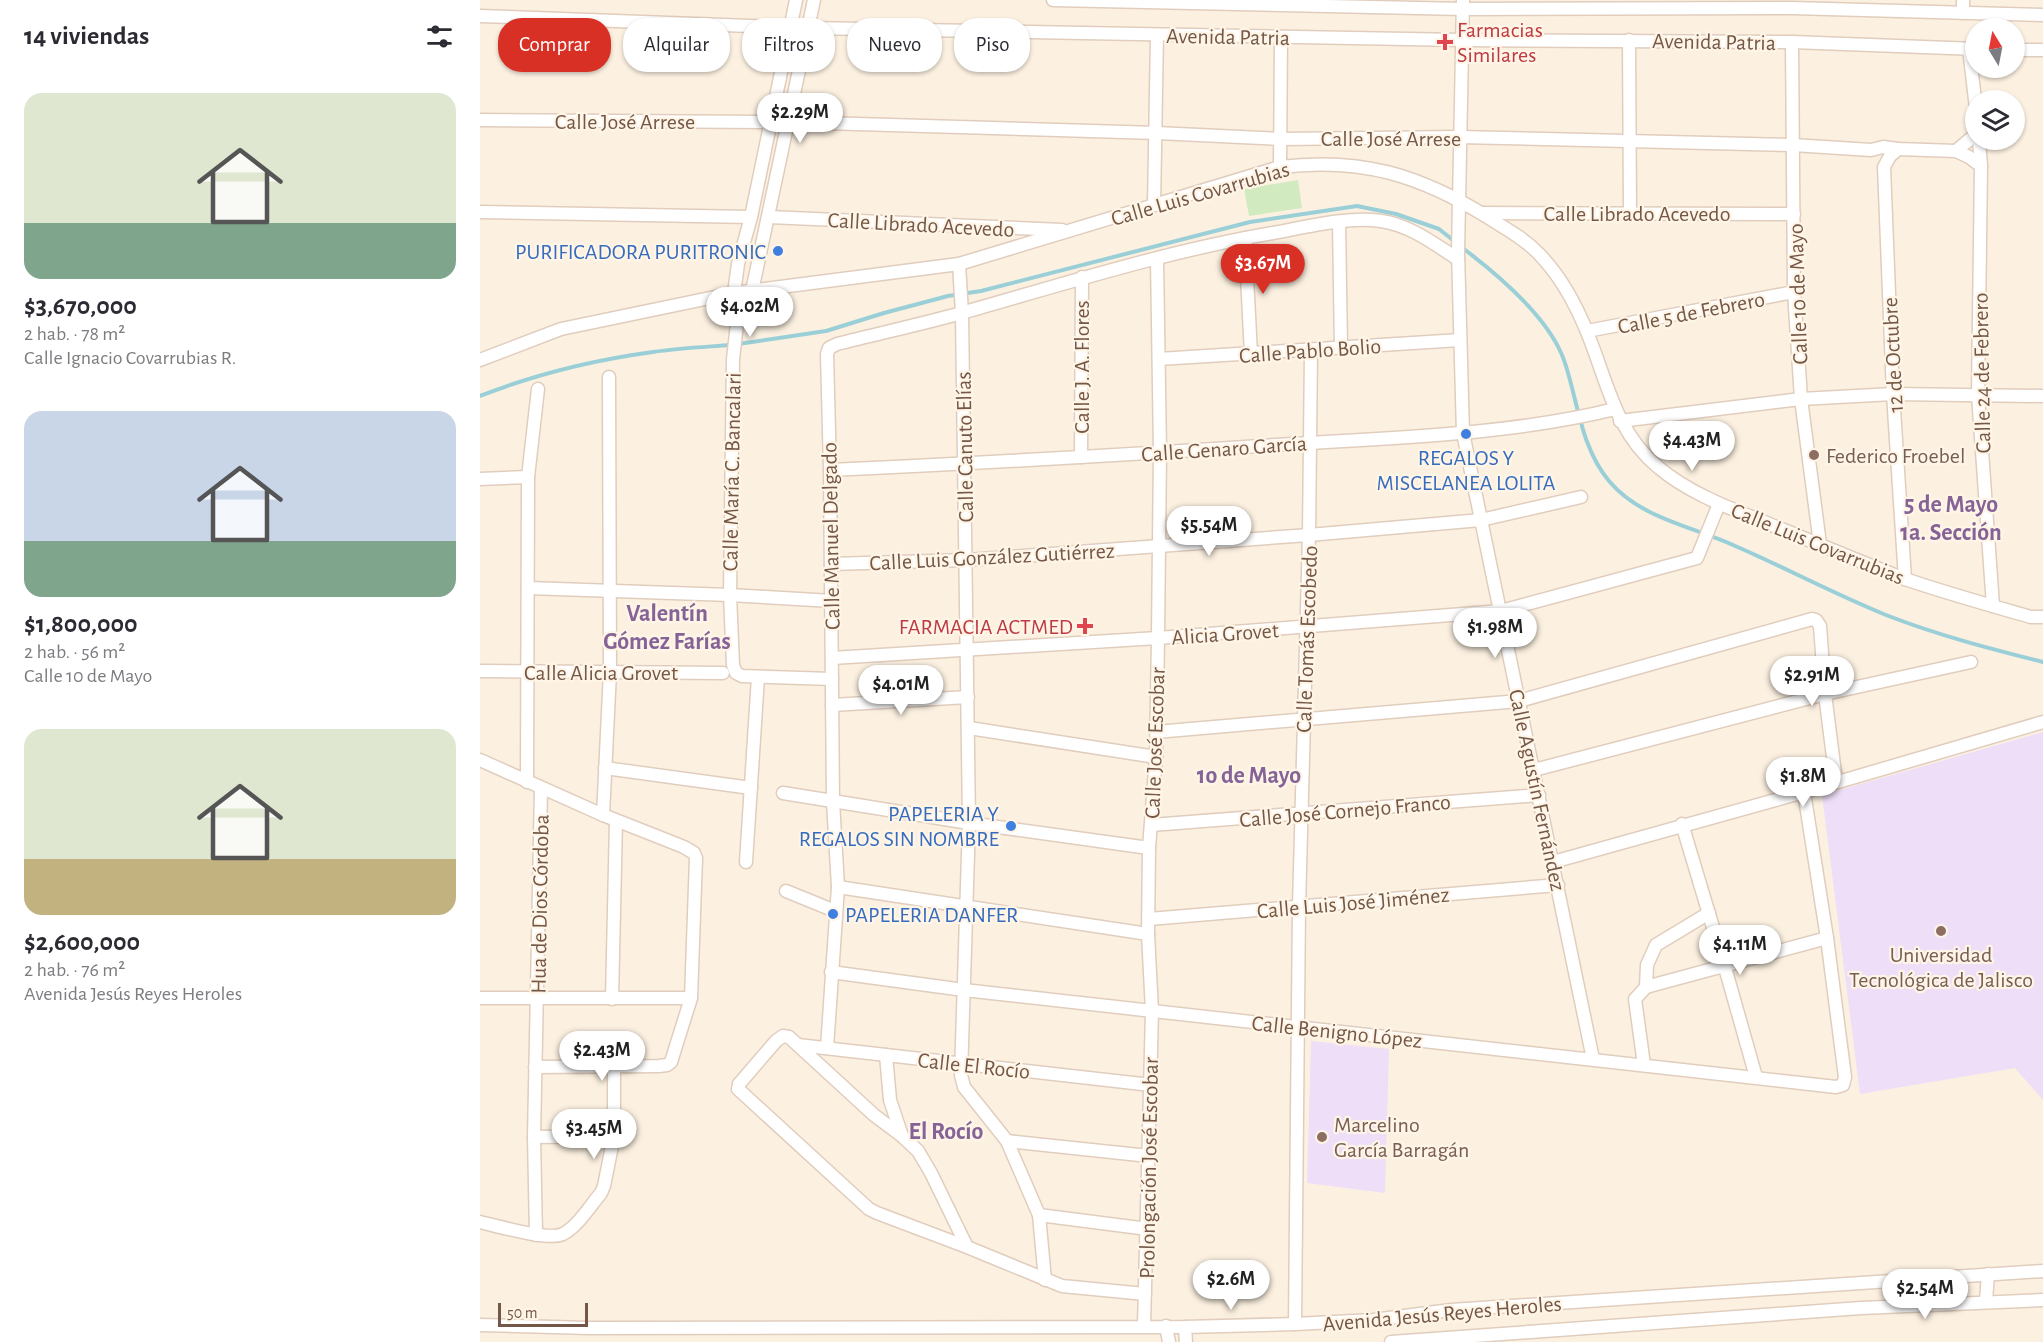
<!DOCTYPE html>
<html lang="es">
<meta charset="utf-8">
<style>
body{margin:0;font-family:"Alegreya Sans",sans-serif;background:#f2f2f3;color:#2b2b33;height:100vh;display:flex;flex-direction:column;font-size:22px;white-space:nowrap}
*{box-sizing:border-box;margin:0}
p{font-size:20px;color:#7c7c81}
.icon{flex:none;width:33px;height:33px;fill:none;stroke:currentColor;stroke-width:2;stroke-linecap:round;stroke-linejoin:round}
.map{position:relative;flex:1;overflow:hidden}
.side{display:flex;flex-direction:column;background:#fff;width:480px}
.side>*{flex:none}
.top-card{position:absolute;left:18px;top:18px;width:570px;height:54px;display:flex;gap:12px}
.needle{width:39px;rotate:350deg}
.fabs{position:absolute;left:1485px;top:18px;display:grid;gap:12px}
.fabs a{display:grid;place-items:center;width:60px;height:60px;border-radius:50%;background:#fff;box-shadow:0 2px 4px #0004;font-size:30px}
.scale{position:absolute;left:18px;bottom:15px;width:90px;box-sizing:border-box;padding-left:6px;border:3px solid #745747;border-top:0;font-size:16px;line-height:21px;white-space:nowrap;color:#745747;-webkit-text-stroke:4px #fff5e7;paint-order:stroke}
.price{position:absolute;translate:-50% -51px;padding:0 14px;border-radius:21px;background:#fff;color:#222;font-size:20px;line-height:39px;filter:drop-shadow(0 2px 3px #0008)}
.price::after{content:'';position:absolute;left:50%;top:36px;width:18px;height:14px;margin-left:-9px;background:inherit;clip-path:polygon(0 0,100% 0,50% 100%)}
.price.active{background:#d93025;color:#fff}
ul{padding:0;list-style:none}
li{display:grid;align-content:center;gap:12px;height:318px;padding:0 24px}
li span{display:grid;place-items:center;height:186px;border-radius:18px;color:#555}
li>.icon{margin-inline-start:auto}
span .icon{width:108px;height:108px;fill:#fffc;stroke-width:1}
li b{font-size:26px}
h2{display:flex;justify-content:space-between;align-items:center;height:72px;padding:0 24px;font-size:26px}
.pill{padding:0 21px;border-radius:24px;background:#fff;box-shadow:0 2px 4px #0004;font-size:21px;line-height:54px}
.pill.active{background:#d93025;color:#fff}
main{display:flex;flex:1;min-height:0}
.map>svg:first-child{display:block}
.education{fill:#eedef8}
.green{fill:#d1eabf}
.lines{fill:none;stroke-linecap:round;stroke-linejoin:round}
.stream{stroke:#9bcfd8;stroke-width:4}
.minor-casing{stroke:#e1cdbd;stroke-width:15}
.minor{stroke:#fff;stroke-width:12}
.health-dot{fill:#e0444e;stroke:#fff5e7;stroke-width:2}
.shop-dot{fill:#3f7fe0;stroke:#fff5e7;stroke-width:2}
.education-dot{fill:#8d6e63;stroke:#fff5e7;stroke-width:2}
.labels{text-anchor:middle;stroke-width:4.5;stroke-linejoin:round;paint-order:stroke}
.health-label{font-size:22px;fill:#be3a42;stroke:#fff5e7;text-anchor:start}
.street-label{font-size:22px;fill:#745747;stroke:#fff5e7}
.shop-label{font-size:22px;fill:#366cbe;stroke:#fff5e7;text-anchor:end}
.education-label{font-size:22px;fill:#785e54;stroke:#fff5e7;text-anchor:start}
.neighbourhood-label{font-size:24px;font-weight:bold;fill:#856397;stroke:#fff5e7}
</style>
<main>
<section class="side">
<h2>14 viviendas<svg class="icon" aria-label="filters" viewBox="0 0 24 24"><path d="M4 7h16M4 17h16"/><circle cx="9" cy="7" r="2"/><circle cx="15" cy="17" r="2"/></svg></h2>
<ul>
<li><span style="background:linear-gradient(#dfe7d0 70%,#7fa58c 0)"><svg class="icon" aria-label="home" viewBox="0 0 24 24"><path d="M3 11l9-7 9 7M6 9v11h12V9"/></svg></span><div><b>$3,670,000</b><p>2 hab. · 78 m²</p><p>Calle Ignacio Covarrubias R.</p></div></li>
<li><span style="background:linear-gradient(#c9d6e8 70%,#7fa58c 0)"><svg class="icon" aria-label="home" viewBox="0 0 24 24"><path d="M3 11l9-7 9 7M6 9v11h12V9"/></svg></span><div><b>$1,800,000</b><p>2 hab. · 56 m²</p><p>Calle 10 de Mayo</p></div></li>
<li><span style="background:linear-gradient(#dfe7d0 70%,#c2b280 0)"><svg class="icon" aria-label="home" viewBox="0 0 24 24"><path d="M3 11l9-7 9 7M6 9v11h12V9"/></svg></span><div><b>$2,600,000</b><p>2 hab. · 76 m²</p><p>Avenida Jesús Reyes Heroles</p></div></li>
</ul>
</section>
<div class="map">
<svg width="1563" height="1342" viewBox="0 0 1563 1342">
<rect width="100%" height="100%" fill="#fcf1e1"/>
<!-- education -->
<g class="education">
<polygon points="1563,732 1563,1100 1535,1068 1380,1094 1342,795"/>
<polygon points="831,1041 909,1049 905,1193 827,1183"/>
</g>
<!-- green -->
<polygon class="green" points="818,180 822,208 769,216 764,189"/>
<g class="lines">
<!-- stream -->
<g class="stream">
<path d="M980 246C1016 273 1071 319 1085 363 1098 402 1101 448 1129 481 1160 518 1211 526 1253 545 1304 567 1354 594 1406 615 1457 635 1511 649 1563 662"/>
<polyline points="258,344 346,331 404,313 468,296 501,291 770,222 877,206 916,214 959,229 974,241"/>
<path d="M0 396C56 374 114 360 173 352 199 348 225 347 251 345"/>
</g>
<defs>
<g id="minor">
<polyline points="316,0 271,217 258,264 254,293 259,306 253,359 250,595 253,665 256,673 262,676 352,679"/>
<polyline points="573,0 983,9 1312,8 1563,15"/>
<polyline points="983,0 978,252 983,433 1113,1059"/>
<polyline points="1483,13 1483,0"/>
<polyline points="0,16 328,28 982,40 1312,42 1496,49"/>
<polyline points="1149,40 1150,213"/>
<polyline points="1312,42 1314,292 1321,399 1340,544"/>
<polyline points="1489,49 1496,108"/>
<polyline points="1534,50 1563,50"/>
<polyline points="0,120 291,122"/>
<polyline points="309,122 677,133 801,139 979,137 1313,145 1391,150 1403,147 1418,149 1476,151 1489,157 1501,166"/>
<polyline points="1499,140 1501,166 1498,395 1513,606"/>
<polyline points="1418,149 1410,156 1404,167 1413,394 1425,579"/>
<polyline points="1476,151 1496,134"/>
<polyline points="800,167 801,37"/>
<polyline points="674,205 677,35"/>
<polyline points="0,212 271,217"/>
<polyline points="1002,213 1314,214"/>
<polyline points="289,217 582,230"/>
<polyline points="859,222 861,348"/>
<polyline points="765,238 771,354"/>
<polyline points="479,264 482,313 489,823 481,1075 484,1087 527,1141 559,1215 565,1280"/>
<polyline points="268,296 272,291 334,0"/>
<polyline points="1107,331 1314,292"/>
<polyline points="679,359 980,340"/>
<path d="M0 360 81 329 254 293 479 264 800 167C881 157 940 175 1009 218 1026 229 1044 238 1058 253 1079 274 1096 305 1107 332 1127 380 1135 432 1178 467 1212 496 1258 511 1299 528 1341 545 1383 563 1425 579 1466 593 1509 605 1551 617H1563"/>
<polyline points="1140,421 1321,399 1413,394 1563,396"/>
<polyline points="601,457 602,277"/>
<path d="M350 470C504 463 658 454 811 444 919 437 1029 435 1135 409"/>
<polyline points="0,479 48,477"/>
<polyline points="351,564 487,560 829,535 1001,520 1101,497"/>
<polyline points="48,588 250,595 352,601"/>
<polyline points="352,658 678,638 1021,611 1217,558 1239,504"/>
<polyline points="0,671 243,673"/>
<polyline points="352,705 488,697"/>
<polyline points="489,728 676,757"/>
<polyline points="676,732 1039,701 1332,619 1336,620 1340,626 1345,694 1356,781"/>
<polyline points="0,760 123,815 204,847 214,853 216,858 211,998 191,1062 187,1065 179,1066 55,1067"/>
<polyline points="125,768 271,788"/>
<polyline points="1054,770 1345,694 1491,662"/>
<polyline points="47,782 48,477 58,389"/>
<polyline points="303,793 489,823 669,848"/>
<polyline points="123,815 130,672 129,377"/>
<polyline points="1202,824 1244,964 1276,1077"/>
<polyline points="671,825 1059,795"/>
<polyline points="266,862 278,677"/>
<polyline points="1073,862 1324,792 1563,722"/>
<polyline points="358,887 668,934"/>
<polyline points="306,891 355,911"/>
<polyline points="669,919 1078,885"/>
<polyline points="351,972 484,990 1356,1087 1363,1085 1365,1077 1347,938 1324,792"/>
<polyline points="1166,987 1347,938"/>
<polyline points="0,998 211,998"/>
<polyline points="132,999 136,821"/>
<polyline points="318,1045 671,1085"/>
<path d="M347 1048 358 887 353 801 350 470 347 354 349 348 357 344C400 333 443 324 485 312 587 283 688 251 793 233 826 227 868 216 901 221 930 225 954 244 978 259"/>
<polyline points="406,1055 410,1100 422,1136"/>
<polyline points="1164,1065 1155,999 1166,987 1167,965 1176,945 1229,913"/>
<polyline points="54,1137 134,1136"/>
<polyline points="527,1141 669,1156"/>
<polyline points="559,1215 668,1229"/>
<path d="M0 1222C17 1226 69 1241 83 1234 98 1226 110 1206 121 1193L124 1186 134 1136V1067"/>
<polyline points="56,1235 54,1137 61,789"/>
<polyline points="487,1247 451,1173 438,1151 422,1136 394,1115 309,1037 303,1036 296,1041 259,1084 258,1089 389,1209 397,1213 487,1247 582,1286 665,1294"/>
<polyline points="1506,1301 1508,1274"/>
<polyline points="815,1324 819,907 829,535 831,350"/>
<polyline points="0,1325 109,1328 705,1327 815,1324 893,1320 971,1310 1563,1271"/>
<polyline points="664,1326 672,1011 668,934 669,848 676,757 678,638 680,452 677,259"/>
<polyline points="686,1326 689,1342"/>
<polyline points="705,1327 706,1342"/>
<polyline points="911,1342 1381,1308 1563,1300"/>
</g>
</defs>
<!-- minor casing -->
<use href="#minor" class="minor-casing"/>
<!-- minor -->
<use href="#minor" class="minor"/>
</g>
<!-- markers -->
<g class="health-dot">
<path d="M962 33h6v6h6v6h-6v6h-6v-6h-6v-6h6z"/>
<path d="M602 617h6v6h6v6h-6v6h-6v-6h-6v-6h6z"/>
</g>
<g class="shop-dot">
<circle cx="298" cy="251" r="6"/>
<circle cx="986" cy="434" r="6"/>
<circle cx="531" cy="826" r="6"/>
<circle cx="353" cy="914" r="6"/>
</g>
<g class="education-dot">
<circle cx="1334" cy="455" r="6"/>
<circle cx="1461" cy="931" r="6"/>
<circle cx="842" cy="1137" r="6"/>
</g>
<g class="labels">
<!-- health labels -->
<g class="health-label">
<text x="977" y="37">Farmacias<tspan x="977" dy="25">Similares</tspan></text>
<text x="593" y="634" text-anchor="end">FARMACIA ACTMED</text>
</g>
<!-- street labels -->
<g class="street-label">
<text transform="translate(748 36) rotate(1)" y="8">Avenida Patria</text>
<text transform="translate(1234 41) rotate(1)" y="8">Avenida Patria</text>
<text x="145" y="129">Calle José Arrese</text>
<text x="911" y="146">Calle José Arrese</text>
<text transform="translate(720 193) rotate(-16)" y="8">Calle Luis Covarrubias</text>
<text x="1157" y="221">Calle Librado Acevedo</text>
<text transform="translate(441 224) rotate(3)" y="8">Calle Librado Acevedo</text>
<text transform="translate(1317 294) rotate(-92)" y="8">Calle 10 de Mayo</text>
<text transform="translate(1211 312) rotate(-11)" y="8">Calle 5 de Febrero</text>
<text transform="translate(830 350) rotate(-4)" y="8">Calle Pablo Bolio</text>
<text transform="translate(1412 355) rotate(-93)" y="8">12 de Octubre</text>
<text transform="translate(601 367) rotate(-90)" y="8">Calle J. A. Flores</text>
<text transform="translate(1501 373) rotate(-91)" y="8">Calle 24 de Febrero</text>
<text transform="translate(484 447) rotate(-91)" y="8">Calle Canuto Elías</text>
<text transform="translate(744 448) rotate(-4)" y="8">Calle Genaro García</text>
<text transform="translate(251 472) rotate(-89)" y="8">Calle María C. Bancalari</text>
<text transform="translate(350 536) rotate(-91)" y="8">Calle Manuel Delgado</text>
<text transform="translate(1338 543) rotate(22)" y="8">Calle Luis Covarrubias</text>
<text transform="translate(512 556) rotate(-3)" y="8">Calle Luis González Gutiérrez</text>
<text transform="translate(745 633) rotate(-4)" y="8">Alicia Grovet</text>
<text transform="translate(826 639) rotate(-88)" y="8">Calle Tomás Escobedo</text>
<text x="121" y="680">Calle Alicia Grovet</text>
<text transform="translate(674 743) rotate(-88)" y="8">Calle José Escobar</text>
<text transform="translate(1058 790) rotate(78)" y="8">Calle Agustín Fernández</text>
<text transform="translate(865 810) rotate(-5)" y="8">Calle José Cornejo Franco</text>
<text transform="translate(873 902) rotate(-5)" y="8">Calle Luis José Jiménez</text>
<text transform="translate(59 904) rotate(-89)" y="8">Hua de Dios Córdoba</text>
<text transform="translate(857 1031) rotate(6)" y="8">Calle Benigno López</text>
<text transform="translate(494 1065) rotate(6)" y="8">Calle El Rocío</text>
<text transform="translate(668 1168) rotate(-89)" y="8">Prolongación José Escobar</text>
<text transform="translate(962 1313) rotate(-5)" y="8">Avenida Jesús Reyes Heroles</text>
</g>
<!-- shop labels -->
<g class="shop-label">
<text x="286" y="259">PURIFICADORA PURITRONIC</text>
<text x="986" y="465" text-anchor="middle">REGALOS Y<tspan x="986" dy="25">MISCELANEA LOLITA</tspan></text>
<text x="519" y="821">PAPELERIA Y<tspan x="519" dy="25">REGALOS SIN NOMBRE</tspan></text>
<text x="365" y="922" text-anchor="start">PAPELERIA DANFER</text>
</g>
<!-- education labels -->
<g class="education-label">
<text x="1346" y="463">Federico Froebel</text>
<text x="1461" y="962" text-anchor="middle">Universidad<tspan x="1461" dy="25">Tecnológica de Jalisco</tspan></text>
<text x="854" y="1132">Marcelino<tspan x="854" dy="25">García Barragán</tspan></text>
</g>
<!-- neighbourhood labels -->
<g class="neighbourhood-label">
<text x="1471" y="512">5 de Mayo<tspan x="1471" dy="28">1a. Sección</tspan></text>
<text x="187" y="621">Valentín<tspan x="187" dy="28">Gómez Farías</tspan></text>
<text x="769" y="783">1o de Mayo</text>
<text x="466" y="1139">El Rocío</text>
</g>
</g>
</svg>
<div class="fabs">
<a><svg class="needle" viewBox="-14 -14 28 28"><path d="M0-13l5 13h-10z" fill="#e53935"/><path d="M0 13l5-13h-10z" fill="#7c7c81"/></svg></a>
<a><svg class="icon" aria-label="layers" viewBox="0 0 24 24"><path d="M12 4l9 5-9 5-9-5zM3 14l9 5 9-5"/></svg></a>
</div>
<div class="scale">50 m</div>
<b class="price" style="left:320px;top:144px">$2.29M</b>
<b class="price active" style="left:783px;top:295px">$3.67M</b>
<b class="price" style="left:270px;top:338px">$4.02M</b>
<b class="price" style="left:1212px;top:472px">$4.43M</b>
<b class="price" style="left:729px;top:557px">$5.54M</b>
<b class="price" style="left:1015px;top:659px">$1.98M</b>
<b class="price" style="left:1332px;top:707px">$2.91M</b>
<b class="price" style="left:421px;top:716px">$4.01M</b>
<b class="price" style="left:1323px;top:808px">$1.8M</b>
<b class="price" style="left:1260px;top:976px">$4.11M</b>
<b class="price" style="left:122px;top:1082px">$2.43M</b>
<b class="price" style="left:114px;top:1160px">$3.45M</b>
<b class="price" style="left:751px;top:1311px">$2.6M</b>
<b class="price" style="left:1445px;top:1320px">$2.54M</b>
<div class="top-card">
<a class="pill active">Comprar</a>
<a class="pill">Alquilar</a>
<a class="pill">Filtros</a>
<a class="pill">Nuevo</a>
<a class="pill">Piso</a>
</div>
</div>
</main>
